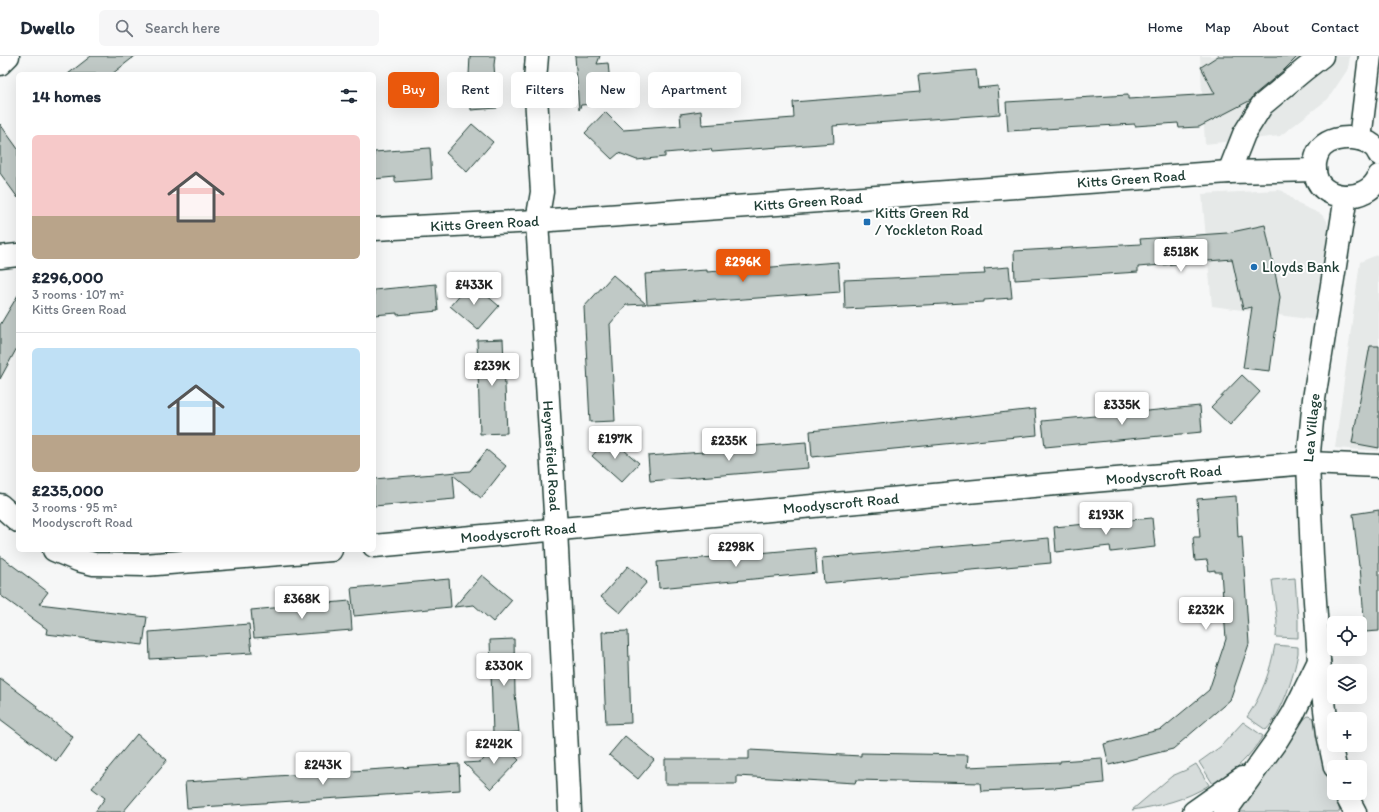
<!DOCTYPE html>
<meta charset="utf-8">
<style>
body{margin:0;font-family:Itim,sans-serif;background:#f6f6f7;color:#1f2937;height:100vh;display:flex;flex-direction:column;font-size:15px;white-space:nowrap}
*{box-sizing:border-box;margin:0}
p{font-size:13px;color:#747a83}
.icon{flex:none;width:22px;height:22px;fill:none;stroke:currentColor;stroke-width:2;stroke-linecap:round;stroke-linejoin:round}
.map{position:relative;flex:1;overflow:hidden}
.side{position:absolute;left:16px;top:16px;width:360px;height:480px;display:flex;flex-direction:column;background:#fff;border-radius:6px;box-shadow:0 4px 16px #0002}
.side>*{flex:none}
.hud{position:absolute;left:388px;top:16px;width:380px;height:36px;display:flex;gap:8px}
.buttons{position:absolute;left:1327px;top:560px;display:grid;gap:8px}
.buttons a{display:grid;place-items:center;width:40px;height:40px;border-radius:6px;background:#fff;box-shadow:0 4px 16px #0002;font-size:20px}
.price{position:absolute;translate:-50% -34px;padding:0 9px;border-radius:4px;background:#fff;color:#222;font-size:13px;line-height:26px;filter:drop-shadow(0 1px 2px #0008)}
.price::after{content:'';position:absolute;left:50%;top:24px;width:12px;height:9px;margin-left:-6px;background:inherit;clip-path:polygon(0 0,100% 0,50% 100%)}
.price.active{background:#ea580c;color:#fff}
ul{padding:0;list-style:none}
li{display:grid;align-content:center;gap:8px;height:212px;padding:0 16px}
li+li{border-top:1px solid #e0e1e3}
li span{display:grid;place-items:center;height:124px;border-radius:6px;color:#555}
li>.icon{margin-inline-start:auto}
span .icon{width:72px;height:72px;fill:#fffc;stroke-width:1}
li b{font-size:17px}
h2{display:flex;justify-content:space-between;align-items:center;height:48px;padding:0 16px;font-size:17px}
.tag{padding:0 14px;border-radius:6px;background:#fff;box-shadow:0 4px 16px #0002;font-size:14px;line-height:36px}
.tag.active{background:#ea580c;color:#fff}
header{display:flex;align-items:center;gap:24px;box-sizing:border-box;height:56px;padding:0 20px;background:#fff;border-bottom:1px solid #e0e1e3}
header strong{font-size:19px}
nav{display:flex;gap:22px;margin-inline-start:auto;font-size:14px}
.search{width:280px;height:36px;background:#f6f6f7;display:flex;align-items:center;gap:10px;box-sizing:border-box;padding:0 14px;border-radius:6px;color:#747a83;font-size:15px}
.map>svg:first-child{display:block}
.built{fill:#e6e9e8}
.green{fill:#d6dcdb;stroke:#7a8c88}
.building{fill:#c0c9c6;stroke:#1f3d34}
.lines{fill:none;stroke-linecap:round;stroke-linejoin:round}
.minor-casing{stroke:#1f3d34;stroke-width:25}
.minor{stroke:#fff;stroke-width:22}
.poi-dot{fill:#1f6fb2;stroke:#fff;stroke-width:1.5}
.labels{text-anchor:middle;stroke-width:4;stroke-linejoin:round;paint-order:stroke}
.street-label{font-size:15px;fill:#1f3d34;stroke:#fff}
.poi-label{font-size:15px;fill:#1f3d34;stroke:#fff;text-anchor:start}
</style>
<header>
<strong>Dwello</strong>
<div class="search"><svg class="icon" aria-label="search" viewBox="0 0 24 24"><circle cx="10" cy="10" r="6"/><path d="M15 15l6 6"/></svg>Search here</div>
<nav><a>Home</a><a>Map</a><a>About</a><a>Contact</a></nav>
</header>
<div class="map">
<svg width="1379" height="756" viewBox="0 0 1379 756">
<rect width="100%" height="100%" fill="#f6f7f7"/>
<filter id="ink" filterUnits="userSpaceOnUse"><feTurbulence type="fractalNoise" baseFrequency=".025" numOctaves="2"/><feDisplacementMap in="SourceGraphic" scale="8" xChannelSelector="R" yChannelSelector="G"/><feConvolveMatrix kernelMatrix="1 2 1 2 8 2 1 2 1" color-interpolation-filters="sRGB"/></filter>
<g filter="url(#ink)">
<!-- built -->
<g class="built">
<polygon points="1200,0 1350,0 1348,13 1328,43 1280,80 1205,88"/>
<polygon points="1279,134 1283,135 1298,148 1321,158 1327,165 1330,175 1315,264 1212,250 1202,138"/>
<polygon points="1379,198 1379,395 1335,392 1360,206"/>
</g>
<!-- green -->
<g class="green">
<polygon points="1295,522 1298,564 1298,582 1276,581 1277,565 1272,524"/>
<path d="M1275 589 1298 591V597C1294 620 1282 657 1266 674L1247 661C1262 639 1270 616 1275 589Z"/>
<polygon points="1308,660 1314,662 1316,666 1340,756 1233,756 1293,680 1302,665"/>
<path d="M1243 666 1263 680C1250 700 1234 717 1213 728L1199 706 1220 691Z"/>
<path d="M1196 708 1209 729C1186 744 1159 750 1132 754L1172 720 1186 714Z"/>
</g>
<!-- building -->
<g class="building">
<polygon points="91,0 135,0 112,18 68,18"/>
<polygon points="470,0 495,0 494,9 497,52 471,54 469,19"/>
<polygon points="575,0 600,0 597,8 608,7 610,27 602,27 604,47 581,49 579,54"/>
<polygon points="1218,0 1298,0 1284,14 1254,39 1251,44 1199,71 1179,72 1178,67 1135,70 1135,68 1008,75 1006,46 1128,39 1128,43 1215,38 1201,11"/>
<polygon points="976,14 978,32 998,30 1000,58 833,70 834,87 712,96 711,93 665,97 665,101 637,104 619,97 612,103 585,77 605,56 623,74 681,70 680,58 701,55 702,69 794,62 793,46 920,36 918,19"/>
<polygon points="0,68 18,93 18,142 0,117"/>
<polygon points="472,68 493,86 467,116 446,97"/>
<polygon points="430,92 432,123 395,126 395,121 374,123 374,96"/>
<polygon points="1265,169 1280,241 1270,315 1243,312 1252,251 1243,253 1232,203 1138,211 1138,216 1015,224 1014,195 1141,188 1140,183 1227,177"/>
<polygon points="838,206 840,236 716,245 716,243 647,248 645,218 707,214 707,216"/>
<polygon points="1009,211 1012,242 984,244 984,246 845,253 844,224 985,218 984,213"/>
<polygon points="613,219 646,248 626,249 610,268 615,365 590,366 584,251"/>
<polygon points="471,226 499,250 478,274 450,250"/>
<polygon points="436,228 438,255 397,259 397,257 374,259 374,234"/>
<polygon points="18,239 18,290 0,323 0,269"/>
<polygon points="503,283 507,377 480,378 477,284"/>
<polygon points="1370,290 1379,290 1379,392 1352,387"/>
<polygon points="1242,319 1260,336 1230,369 1211,351"/>
<polygon points="1200,350 1202,376 1045,391 1042,365"/>
<polygon points="1035,353 1037,379 812,401 810,375 918,364 918,366"/>
<polygon points="609,381 639,407 621,426 592,400"/>
<polygon points="806,386 808,412 650,425 648,400 731,394 731,392"/>
<polygon points="487,394 506,410 481,442 453,419 455,443 374,450 374,423 470,415"/>
<polygon points="1236,440 1238,481 1242,480 1249,588 1230,644 1173,693 1109,709 1104,688 1162,673 1209,634 1226,583 1221,516 1215,516 1215,514 1209,515 1207,504 1195,505 1193,481 1200,481 1197,443"/>
<polygon points="1379,454 1379,575 1365,576 1360,510 1359,510 1353,458"/>
<polygon points="1152,462 1155,491 1111,496 1110,490 1056,496 1054,471"/>
<polygon points="1049,482 1051,507 824,527 822,502"/>
<polygon points="815,492 817,517 659,532 657,506"/>
<polygon points="0,500 48,536 39,548 147,561 143,589 46,578 47,573 0,539"/>
<polygon points="628,510 647,526 620,557 601,541"/>
<polygon points="482,519 512,544 493,566 474,549 454,551"/>
<polygon points="449,523 451,551 354,560 351,532"/>
<polygon points="350,545 352,574 254,582 251,554"/>
<polygon points="249,568 252,597 150,603 149,576"/>
<polygon points="628,575 631,667 606,668 602,576"/>
<polygon points="514,583 515,637 519,676 493,678 490,584"/>
<polygon points="0,622 37,650 36,652 73,681 56,705 0,663"/>
<polygon points="137,678 167,704 123,756 95,756 105,742 92,732"/>
<polygon points="625,680 654,704 638,723 609,699"/>
<polygon points="500,686 519,704 491,733 464,707 481,706"/>
<polygon points="749,694 861,700 861,697 968,699 967,711 1060,707 1060,705 1102,702 1104,727 1054,732 981,735 980,727 856,724 855,727 737,720 737,728 665,728 665,703 749,703"/>
<polygon points="459,708 460,734 187,752 185,726"/>
</g>
<g class="lines">
<defs>
<g id="minor">
<path id="s1" d="M537 0 535 24 542 136 537 165 556 473 570 756"/>
<polyline points="0,8 8,0"/>
<polyline points="1360,83 1370,0"/>
<path d="M1379 98C1371 79 1336 77 1322 91 1317 96 1314 106 1315 114 1316 147 1369 148 1379 120"/>
<polyline points="1229,116 1244,78 1262,49 1304,14 1322,0"/>
<path id="s2" d="M374 173 537 165 1229 116 1315 114"/>
<polyline points="0,201 18,199"/>
<polyline points="0,449 18,465"/>
<path id="s3" d="M374 490 1044 429 1308 407 1379 410"/>
<polyline points="54,494 78,504 94,508 144,509 331,494"/>
<path id="s4" d="M1335 711 1328 678 1319 605 1312 500 1308 407 1314 343 1346 140"/>
<polyline points="1345,737 1355,756"/>
<polyline points="1194,756 1242,722"/>
<polyline points="1225,756 1277,684 1293,658 1319,605"/>
</g>
</defs>
<!-- minor casing -->
<use href="#minor" class="minor-casing"/>
<!-- minor -->
<use href="#minor" class="minor"/>
</g>
</g>
<!-- markers -->
<g class="poi-dot">
<rect x="863" y="162" width="8" height="8" rx="2"/>
<circle cx="1254" cy="211" r="4"/>
</g>
<g class="labels">
<!-- street labels -->
<g class="street-label">
<text dy="5" stroke="none"><textPath href="#s2" startOffset="759">Kitts Green Road</textPath></text>
<text dy="5" stroke="none"><textPath href="#s2" startOffset="435">Kitts Green Road</textPath></text>
<text dy="5" stroke="none"><textPath href="#s2" startOffset="111">Kitts Green Road</textPath></text>
<text dy="5" stroke="none"><textPath href="#s4" startOffset="341">Lea Village</textPath></text>
<text dy="5" stroke="none"><textPath href="#s1" startOffset="401">Heynesfield Road</textPath></text>
<text dy="5" stroke="none"><textPath href="#s3" startOffset="793">Moodyscroft Road</textPath></text>
<text dy="5" stroke="none"><textPath href="#s3" startOffset="469">Moodyscroft Road</textPath></text>
<text dy="5" stroke="none"><textPath href="#s3" startOffset="145">Moodyscroft Road</textPath></text>
</g>
<!-- poi labels -->
<g class="poi-label">
<text x="875" y="162">Kitts Green Rd<tspan x="875" dy="17">/ Yockleton Road</tspan></text>
<text x="1262" y="216">Lloyds Bank</text>
</g>
</g>
</svg>
<div class="buttons">
<a><svg class="icon" aria-label="locate" viewBox="0 0 24 24"><circle cx="12" cy="12" r="6"/><path d="M12 2v4M12 18v4M2 12h4M18 12h4"/></svg></a>
<a><svg class="icon" aria-label="layers" viewBox="0 0 24 24"><path d="M12 4l9 5-9 5-9-5zM3 14l9 5 9-5"/></svg></a>
<a>+</a>
<a>−</a>
</div>
<b class="price" style="left:1181px;top:217px">£518K</b>
<b class="price active" style="left:743px;top:227px">£296K</b>
<b class="price" style="left:474px;top:250px">£433K</b>
<b class="price" style="left:492px;top:331px">£239K</b>
<b class="price" style="left:1122px;top:370px">£335K</b>
<b class="price" style="left:615px;top:404px">£197K</b>
<b class="price" style="left:729px;top:406px">£235K</b>
<b class="price" style="left:1106px;top:480px">£193K</b>
<b class="price" style="left:736px;top:512px">£298K</b>
<b class="price" style="left:302px;top:564px">£368K</b>
<b class="price" style="left:1206px;top:575px">£232K</b>
<b class="price" style="left:504px;top:631px">£330K</b>
<b class="price" style="left:494px;top:709px">£242K</b>
<b class="price" style="left:323px;top:730px">£243K</b>
<div class="hud">
<a class="tag active">Buy</a>
<a class="tag">Rent</a>
<a class="tag">Filters</a>
<a class="tag">New</a>
<a class="tag">Apartment</a>
</div>
<section class="side">
<h2>14 homes<svg class="icon" aria-label="filters" viewBox="0 0 24 24"><path d="M4 7h16M4 17h16"/><circle cx="9" cy="7" r="2"/><circle cx="15" cy="17" r="2"/></svg></h2>
<ul>
<li><span style="background:linear-gradient(#f6c9c9 65%,#b9a48a 0)"><svg class="icon" aria-label="home" viewBox="0 0 24 24"><path d="M3 11l9-7 9 7M6 9v11h12V9"/></svg></span><div><b>£296,000</b><p>3 rooms · 107 m²</p><p>Kitts Green Road</p></div></li>
<li><span style="background:linear-gradient(#bfe0f5 70%,#b9a48a 0)"><svg class="icon" aria-label="home" viewBox="0 0 24 24"><path d="M3 11l9-7 9 7M6 9v11h12V9"/></svg></span><div><b>£235,000</b><p>3 rooms · 95 m²</p><p>Moodyscroft Road</p></div></li>
</ul>
</section>
</div>
